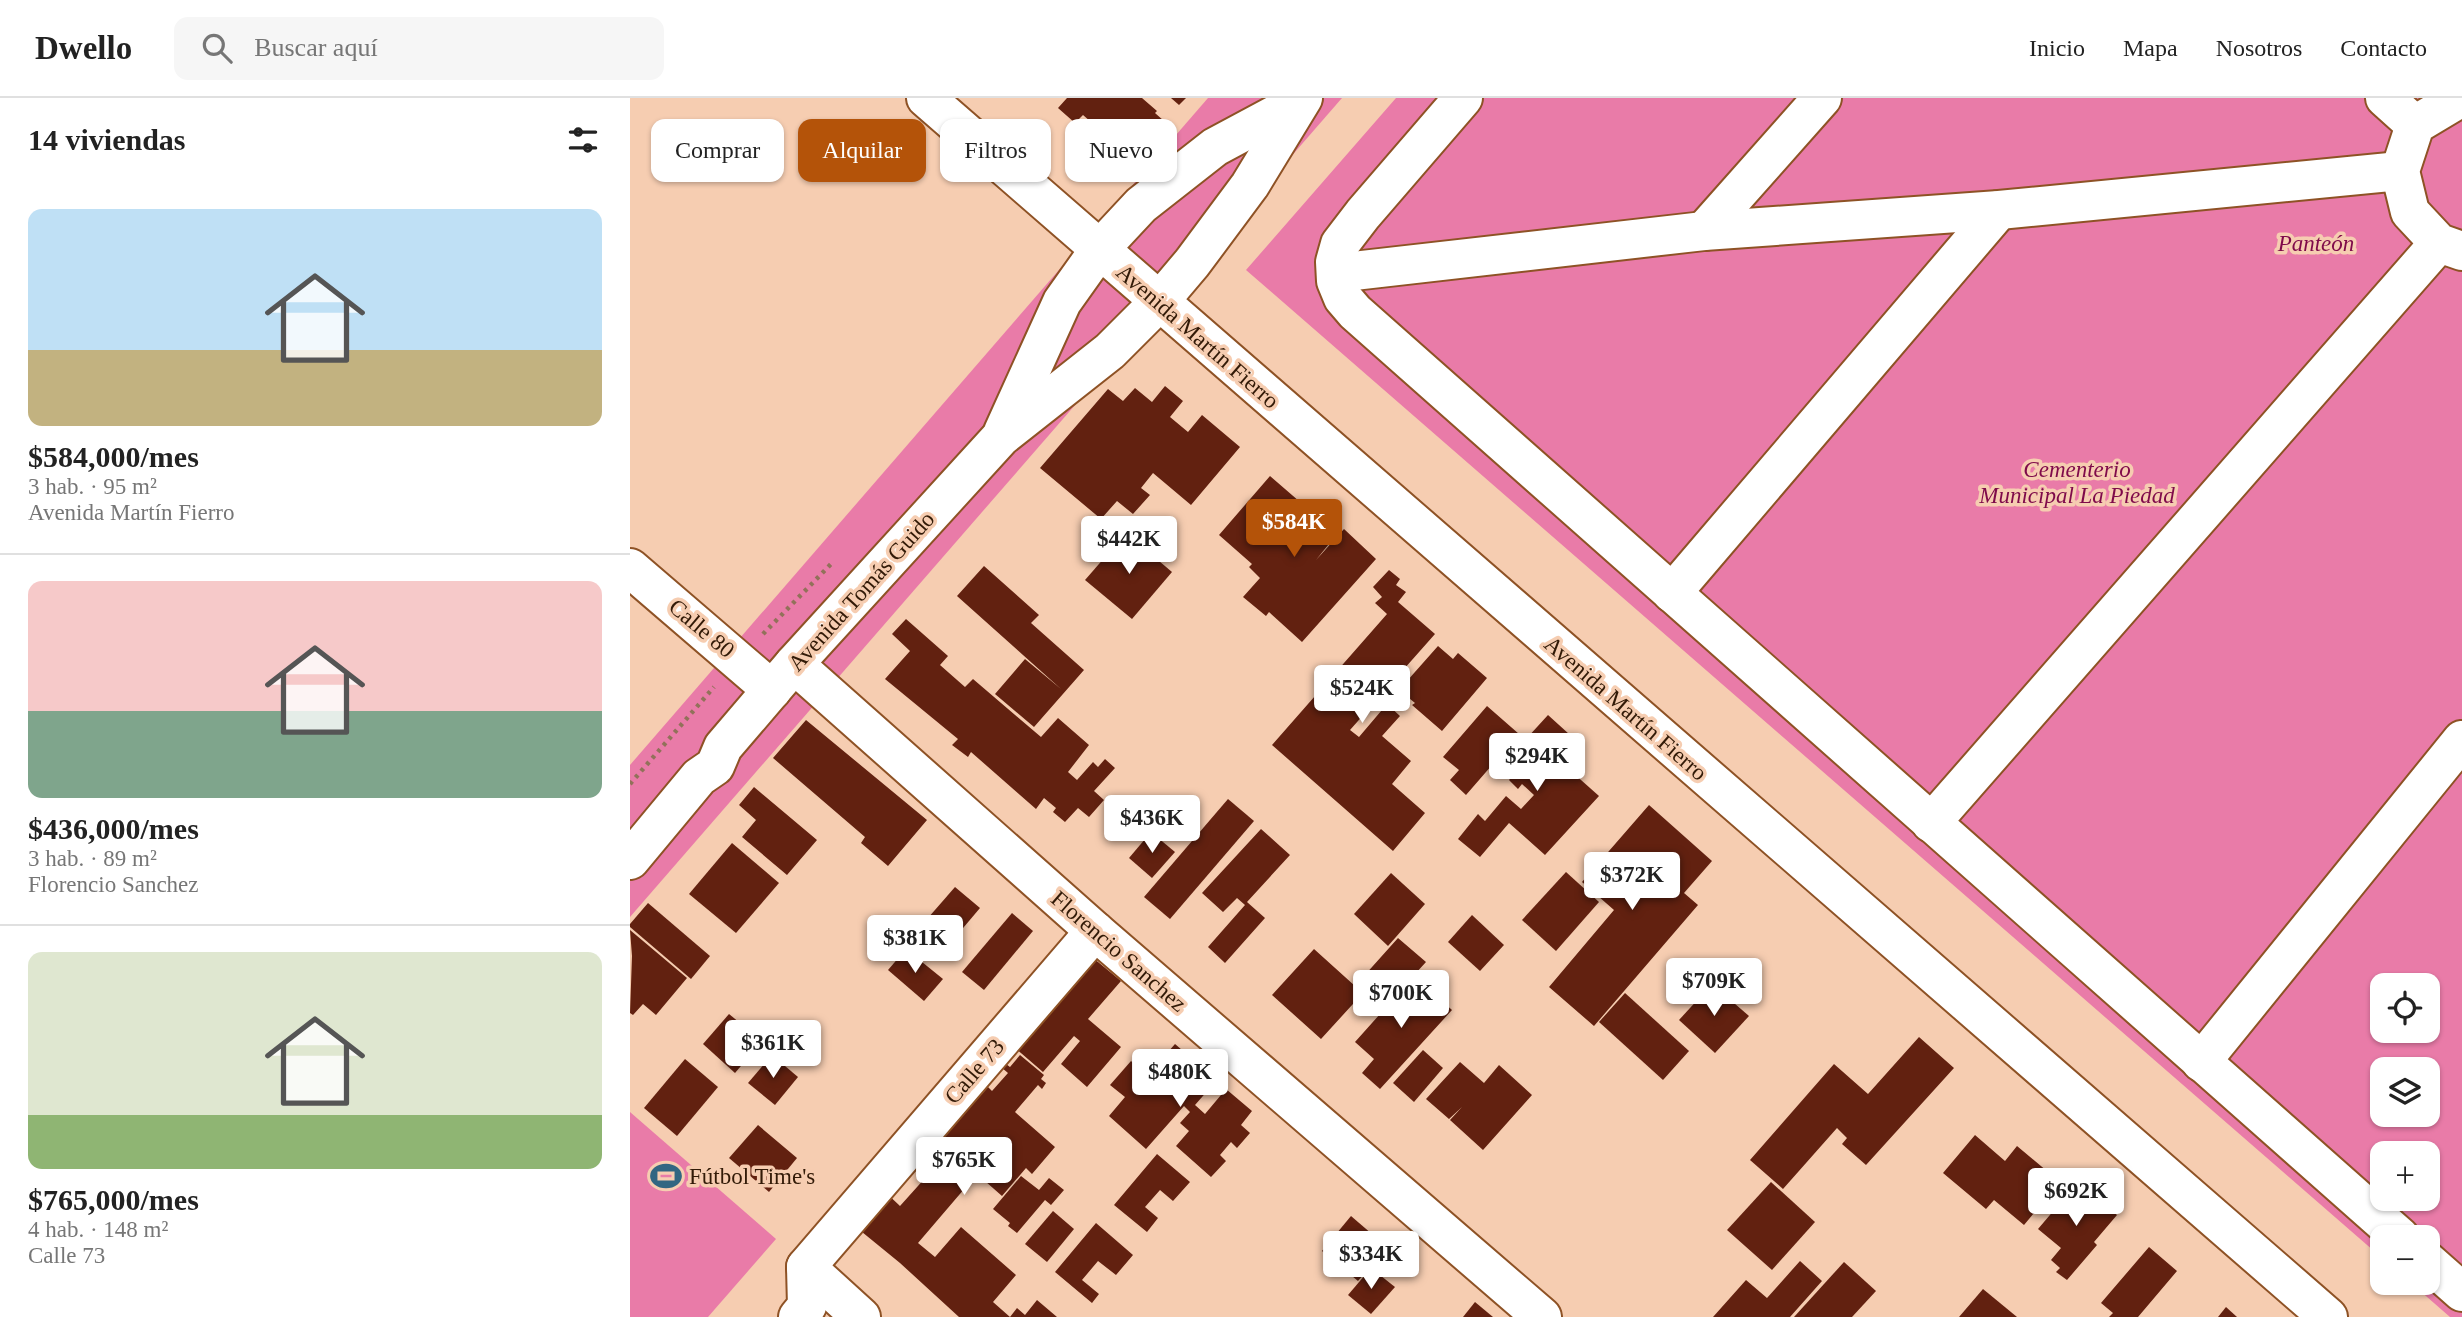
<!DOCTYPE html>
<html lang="es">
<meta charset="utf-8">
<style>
body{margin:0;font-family:Georgia,serif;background:#f6f6f6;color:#222;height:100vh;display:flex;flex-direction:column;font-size:26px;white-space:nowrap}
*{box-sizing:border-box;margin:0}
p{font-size:23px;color:#767676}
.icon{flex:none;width:38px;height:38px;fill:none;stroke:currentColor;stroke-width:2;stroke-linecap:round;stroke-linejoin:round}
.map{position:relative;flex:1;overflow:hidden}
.panel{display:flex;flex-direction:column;background:#fff;width:630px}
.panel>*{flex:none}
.top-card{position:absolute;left:21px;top:21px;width:665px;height:63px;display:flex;gap:14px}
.tools{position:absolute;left:1740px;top:875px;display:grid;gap:14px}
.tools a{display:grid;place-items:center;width:70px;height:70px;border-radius:14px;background:#fff;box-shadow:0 2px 5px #0004;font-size:35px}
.price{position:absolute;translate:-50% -60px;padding:0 16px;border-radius:7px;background:#fff;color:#222;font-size:23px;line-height:46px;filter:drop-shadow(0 2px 4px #0008)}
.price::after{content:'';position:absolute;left:50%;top:42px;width:21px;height:16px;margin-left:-10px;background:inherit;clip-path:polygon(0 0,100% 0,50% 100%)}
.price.selected{background:#b45309;color:#fff}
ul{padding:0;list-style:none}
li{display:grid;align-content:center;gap:14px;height:371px;padding:0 28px}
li+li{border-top:2px solid #e0e0e0}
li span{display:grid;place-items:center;height:217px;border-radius:14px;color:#555}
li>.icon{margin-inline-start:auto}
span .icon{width:126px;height:126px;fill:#fffc;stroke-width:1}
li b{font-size:30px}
h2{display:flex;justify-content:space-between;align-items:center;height:84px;padding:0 28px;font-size:30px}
.tag{padding:0 24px;border-radius:14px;background:#fff;box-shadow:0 2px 5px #0004;font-size:24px;line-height:63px}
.tag.selected{background:#b45309;color:#fff}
header{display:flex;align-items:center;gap:42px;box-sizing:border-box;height:98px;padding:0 35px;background:#fff;border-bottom:2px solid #e0e0e0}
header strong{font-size:33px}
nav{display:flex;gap:38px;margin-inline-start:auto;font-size:24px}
.search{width:490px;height:63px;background:#f6f6f6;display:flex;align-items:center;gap:18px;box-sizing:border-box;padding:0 24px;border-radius:14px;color:#767676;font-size:26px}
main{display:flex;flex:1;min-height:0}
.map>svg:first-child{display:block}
.green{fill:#e97ba8;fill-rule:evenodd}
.building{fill:#622110;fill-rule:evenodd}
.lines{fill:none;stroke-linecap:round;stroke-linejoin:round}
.street-casing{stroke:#8e5225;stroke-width:42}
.secondary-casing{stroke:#8e5225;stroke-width:42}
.path{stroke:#92715a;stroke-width:4.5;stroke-dasharray:3.5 5;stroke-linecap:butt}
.street{stroke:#fff;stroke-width:38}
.secondary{stroke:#fff;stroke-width:38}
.labels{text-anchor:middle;stroke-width:7;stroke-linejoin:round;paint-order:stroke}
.park-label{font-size:23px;font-style:italic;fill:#7f0a4a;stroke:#f6cdb1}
.street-label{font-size:23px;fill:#321a07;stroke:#f6cdb1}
.poi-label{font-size:23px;fill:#321a07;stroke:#f6cdb1;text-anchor:start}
</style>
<header>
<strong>Dwello</strong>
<div class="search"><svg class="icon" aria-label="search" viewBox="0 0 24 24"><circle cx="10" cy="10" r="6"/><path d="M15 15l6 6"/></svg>Buscar aquí</div>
<nav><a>Inicio</a><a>Mapa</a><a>Nosotros</a><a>Contacto</a></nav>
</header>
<main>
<section class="panel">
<h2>14 viviendas<svg class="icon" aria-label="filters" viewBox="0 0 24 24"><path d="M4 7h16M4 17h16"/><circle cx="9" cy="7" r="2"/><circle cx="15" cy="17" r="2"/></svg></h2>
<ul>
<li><span style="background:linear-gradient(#bfe0f5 65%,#c2b280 0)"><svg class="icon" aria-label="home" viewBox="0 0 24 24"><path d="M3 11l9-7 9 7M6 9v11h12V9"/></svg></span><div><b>$584,000/mes</b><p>3 hab. · 95 m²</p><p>Avenida Martín Fierro</p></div></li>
<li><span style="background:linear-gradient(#f6c9c9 60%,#7fa58c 0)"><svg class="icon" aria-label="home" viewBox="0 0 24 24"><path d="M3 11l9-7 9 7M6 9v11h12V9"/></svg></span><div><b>$436,000/mes</b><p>3 hab. · 89 m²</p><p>Florencio Sanchez</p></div></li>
<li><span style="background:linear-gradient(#dfe7d0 75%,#8fb573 0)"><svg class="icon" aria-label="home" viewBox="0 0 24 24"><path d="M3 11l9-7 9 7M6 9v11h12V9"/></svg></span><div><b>$765,000/mes</b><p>4 hab. · 148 m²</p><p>Calle 73</p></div></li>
</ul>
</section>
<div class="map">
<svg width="1832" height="1219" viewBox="0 0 1832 1219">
<rect width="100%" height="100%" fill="#f6cdb1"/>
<!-- green -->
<g class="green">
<polygon points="578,0 712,0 0,819 0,667"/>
<path d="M766 0H1832V1219H1820L1781 1185H1797V1139H1752V1160L616 172ZM1752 887H1797V933H1752ZM1752 971H1797V1017H1752ZM1752 1055H1797V1101H1752Z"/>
<polygon points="0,1014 146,1141 78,1219 0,1219"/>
</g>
<!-- building -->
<g class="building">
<polygon points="437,0 512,0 527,13 525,15 534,23 512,48 503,40 493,52 453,17 445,25 428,10"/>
<polygon points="541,0 556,0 549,7"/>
<polygon points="535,288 553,303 540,319 558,334 572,317 610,349 561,407 523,375 511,390 520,397 503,416 487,403 471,421 410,370 478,291 493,303 505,290 522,304"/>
<polygon points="640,378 707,436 686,462 714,431 746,461 672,544 639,514 636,518 613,499 630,480 619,469 622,466 589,437"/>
<polygon points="496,435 542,474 502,521 455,482"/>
<polygon points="354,468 409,517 401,525 454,572 404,629 365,596 395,561 431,591 327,498"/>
<polygon points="759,472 770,481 766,487 776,494 768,504 805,536 720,632 729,639 757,606 770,618 752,638 781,663 762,686 795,715 763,753 642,647 757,516 745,505 752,499 743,489"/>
<polygon points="276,521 318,558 310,567 335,589 343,581 411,639 428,620 459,647 438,674 447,682 463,664 468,669 475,661 485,670 464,693 474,702 459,719 448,710 435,724 423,714 426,710 414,700 406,711 341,654 338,659 322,647 328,641 255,581 280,553 262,536"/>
<polygon points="808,548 823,561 828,555 857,580 812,633 782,607 785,605 769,592"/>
<polygon points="857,608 889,636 836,697 820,682 829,672 813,659"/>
<polygon points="918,617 950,646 933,666 969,698 915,757 879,725 850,759 828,741 848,716 855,723 876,698 891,711 904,697 892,686 888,691 879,682 885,675 874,665"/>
<polygon points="176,622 297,722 258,768 231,745 235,739 143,660"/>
<polygon points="124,689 187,742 157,777 112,739 126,722 109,707"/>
<polygon points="598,701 624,723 540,821 514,799"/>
<path d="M1019 707 1082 763 1054 795 1068 807 964 928 919 889 984 812 952 784ZM1030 759 1043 771 1036 779 1023 768Z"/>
<polygon points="631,731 660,757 617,804 635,820 595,865 578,849 615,807 607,800 593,814 572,795"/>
<polygon points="521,734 545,754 522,780 499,760"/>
<polygon points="102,745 149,785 106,835 59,796"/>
<polygon points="936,774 969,804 926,853 892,822"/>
<polygon points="761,775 795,806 758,848 724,816"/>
<polygon points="325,789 350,810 317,849 291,828"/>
<polygon points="18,805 80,858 61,881 0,829 0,826"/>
<polygon points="382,815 403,833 354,892 332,874"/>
<polygon points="842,817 874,847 850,873 818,844"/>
<polygon points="0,832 57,880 26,917 13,906 3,917 0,915 2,858"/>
<polygon points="768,840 796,864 752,912 733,895 691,941 642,897 684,851 725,888"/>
<polygon points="276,851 313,881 294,903 258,872"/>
<polygon points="462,859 491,883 458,921 491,949 457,989 431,966 450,943 444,938 413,974 385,950"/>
<polygon points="784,878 822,912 750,991 732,975 744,961 725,944"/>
<polygon points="1082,886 1119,918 1085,955 1049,922"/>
<polygon points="995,895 1059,953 1033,982 969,924"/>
<polygon points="99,916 132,943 105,975 73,946"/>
<polygon points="1289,939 1324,970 1236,1067 1212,1046 1217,1040 1207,1030 1153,1091 1120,1062 1204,966 1238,996"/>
<polygon points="545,946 587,982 565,1007 575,1016 596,991 622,1013 611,1027 620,1035 607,1050 601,1044 590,1057 596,1063 581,1079 546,1048 559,1033 550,1025 560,1014 554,1008 516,1051 479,1018 495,999 480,987 501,963 517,978"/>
<polygon points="793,952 813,970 784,1004 763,985"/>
<polygon points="142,957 168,979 145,1007 118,985"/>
<polygon points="390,957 414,977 411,981 416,985 412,991 408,987 385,1014 425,1049 402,1076 396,1070 372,1098 347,1076 288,1145 305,1159 331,1129 386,1177 363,1204 380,1219 329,1219 270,1165 221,1125 252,1091 270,1108 305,1069 308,1072 322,1055 310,1043 358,989 362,993 378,975 365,964 368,960 380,969"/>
<polygon points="55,961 88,989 47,1038 14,1010"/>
<polygon points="830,964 854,985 869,967 902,997 853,1052 820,1022 832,1009 819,1021 796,1001"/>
<polygon points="128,1027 167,1060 139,1094 99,1060"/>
<polygon points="1345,1037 1375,1063 1387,1048 1430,1084 1394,1127 1364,1102 1356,1111 1313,1075"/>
<polygon points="527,1056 560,1084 543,1103 530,1092 515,1109 528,1120 517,1134 484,1107"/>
<polygon points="391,1078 409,1092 419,1080 434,1092 421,1107 415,1102 387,1135 378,1128 380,1125 363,1111"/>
<polygon points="1141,1084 1185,1124 1142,1172 1097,1132"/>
<polygon points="1448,1084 1487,1117 1464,1144 1467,1147 1437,1182 1426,1174 1430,1170 1421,1162 1431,1150 1408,1131"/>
<polygon points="423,1113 444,1131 417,1164 395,1146"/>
<polygon points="721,1118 757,1149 728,1183 692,1153"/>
<polygon points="466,1125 503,1157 486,1177 468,1163 452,1182 469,1196 462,1205 425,1174"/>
<polygon points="1519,1149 1547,1173 1508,1219 1479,1219 1483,1215 1471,1205"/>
<polygon points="1170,1163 1192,1183 1160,1219 1083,1219 1116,1182 1137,1200"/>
<polygon points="1214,1164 1246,1193 1222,1219 1164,1219"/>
<polygon points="741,1170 765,1189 741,1216 718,1197"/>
<polygon points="1353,1191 1387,1219 1329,1219"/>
<polygon points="407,1202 427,1219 380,1219 387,1210 395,1217"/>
<polygon points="845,1204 863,1219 833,1219"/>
<polygon points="1596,1209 1607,1219 1588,1219"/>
</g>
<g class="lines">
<defs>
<g id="street">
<polyline points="833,0 733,116 710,146 705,164 706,183 713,200 725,214 1770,1139"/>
<polyline points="1755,0 1785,27"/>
<polyline points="1830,0 1785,27 1770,73 1780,114 1809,145 1832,153"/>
<polyline points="1074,133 1192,0"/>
<polyline points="706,175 1074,133 1369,112 1770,73"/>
<polyline points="0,470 142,592"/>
<polyline points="1042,495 1369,112"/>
<polyline points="164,566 465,833 912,1219"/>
<polyline points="1301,725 1809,145"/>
<polyline points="1571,964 1832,642"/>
<polyline points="1797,1163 1832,1194"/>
<polyline points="176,1169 231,1219"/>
<polyline points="168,1219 177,1208 176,1169 465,833"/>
</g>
<g id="secondary">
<polyline points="296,0 1698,1219"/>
<polyline points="373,334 432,204 469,152 511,107 585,49 669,4"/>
<polyline points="0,762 69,679 85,668 93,649 164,566 371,339 480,253 529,204 562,165 620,87 673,0"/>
</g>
</defs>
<!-- street casing -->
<use href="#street" class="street-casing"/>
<!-- secondary casing -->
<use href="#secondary" class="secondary-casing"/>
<!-- path -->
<g class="path">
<polyline points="133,536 202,465"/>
<polyline points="0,686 84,589"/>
</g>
<!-- street -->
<use href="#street" class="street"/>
<!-- secondary -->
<use href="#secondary" class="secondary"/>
</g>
<!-- icons -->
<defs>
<symbol id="stadium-bare" viewBox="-9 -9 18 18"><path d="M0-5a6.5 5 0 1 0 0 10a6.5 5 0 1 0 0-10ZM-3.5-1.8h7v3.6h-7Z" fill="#326682" stroke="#f6cdb1" stroke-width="2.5" paint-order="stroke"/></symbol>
</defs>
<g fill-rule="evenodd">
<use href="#stadium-bare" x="14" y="1056" width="44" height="44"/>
</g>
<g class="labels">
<!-- park labels -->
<g class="park-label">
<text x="1686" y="153">Panteón</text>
<text x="1447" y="379">Cementerio<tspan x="1447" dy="26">Municipal La Piedad</tspan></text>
</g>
<!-- street labels -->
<g class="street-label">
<text transform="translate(568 238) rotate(41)" y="8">Avenida Martín Fierro</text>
<text transform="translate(231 493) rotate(-48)" y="8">Avenida Tomás Guido</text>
<text transform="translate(72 530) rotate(40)" y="8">Calle 80</text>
<text transform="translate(996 610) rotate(41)" y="8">Avenida Martín Fierro</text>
<text transform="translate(489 853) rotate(41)" y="8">Florencio Sanchez</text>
<text transform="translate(344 973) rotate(-49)" y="8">Calle 73</text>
</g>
<!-- poi labels -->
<g class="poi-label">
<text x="59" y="1086">Fútbol Time's</text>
</g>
</g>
</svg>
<div class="tools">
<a><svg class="icon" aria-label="locate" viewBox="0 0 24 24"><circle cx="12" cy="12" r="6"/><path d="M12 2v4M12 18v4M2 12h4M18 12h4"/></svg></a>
<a><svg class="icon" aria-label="layers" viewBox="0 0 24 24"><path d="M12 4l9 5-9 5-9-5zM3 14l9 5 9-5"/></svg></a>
<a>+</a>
<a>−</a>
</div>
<b class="price selected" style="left:664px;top:461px">$584K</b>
<b class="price" style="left:499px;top:478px">$442K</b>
<b class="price" style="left:732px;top:627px">$524K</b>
<b class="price" style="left:907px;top:695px">$294K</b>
<b class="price" style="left:522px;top:757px">$436K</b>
<b class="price" style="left:1002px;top:814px">$372K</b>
<b class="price" style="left:285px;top:877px">$381K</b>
<b class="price" style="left:1084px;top:920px">$709K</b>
<b class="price" style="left:771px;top:932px">$700K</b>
<b class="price" style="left:143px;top:982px">$361K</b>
<b class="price" style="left:550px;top:1011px">$480K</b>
<b class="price" style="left:334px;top:1099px">$765K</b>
<b class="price" style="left:1446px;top:1130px">$692K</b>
<b class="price" style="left:741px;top:1193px">$334K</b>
<div class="top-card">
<a class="tag">Comprar</a>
<a class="tag selected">Alquilar</a>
<a class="tag">Filtros</a>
<a class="tag">Nuevo</a>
</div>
</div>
</main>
